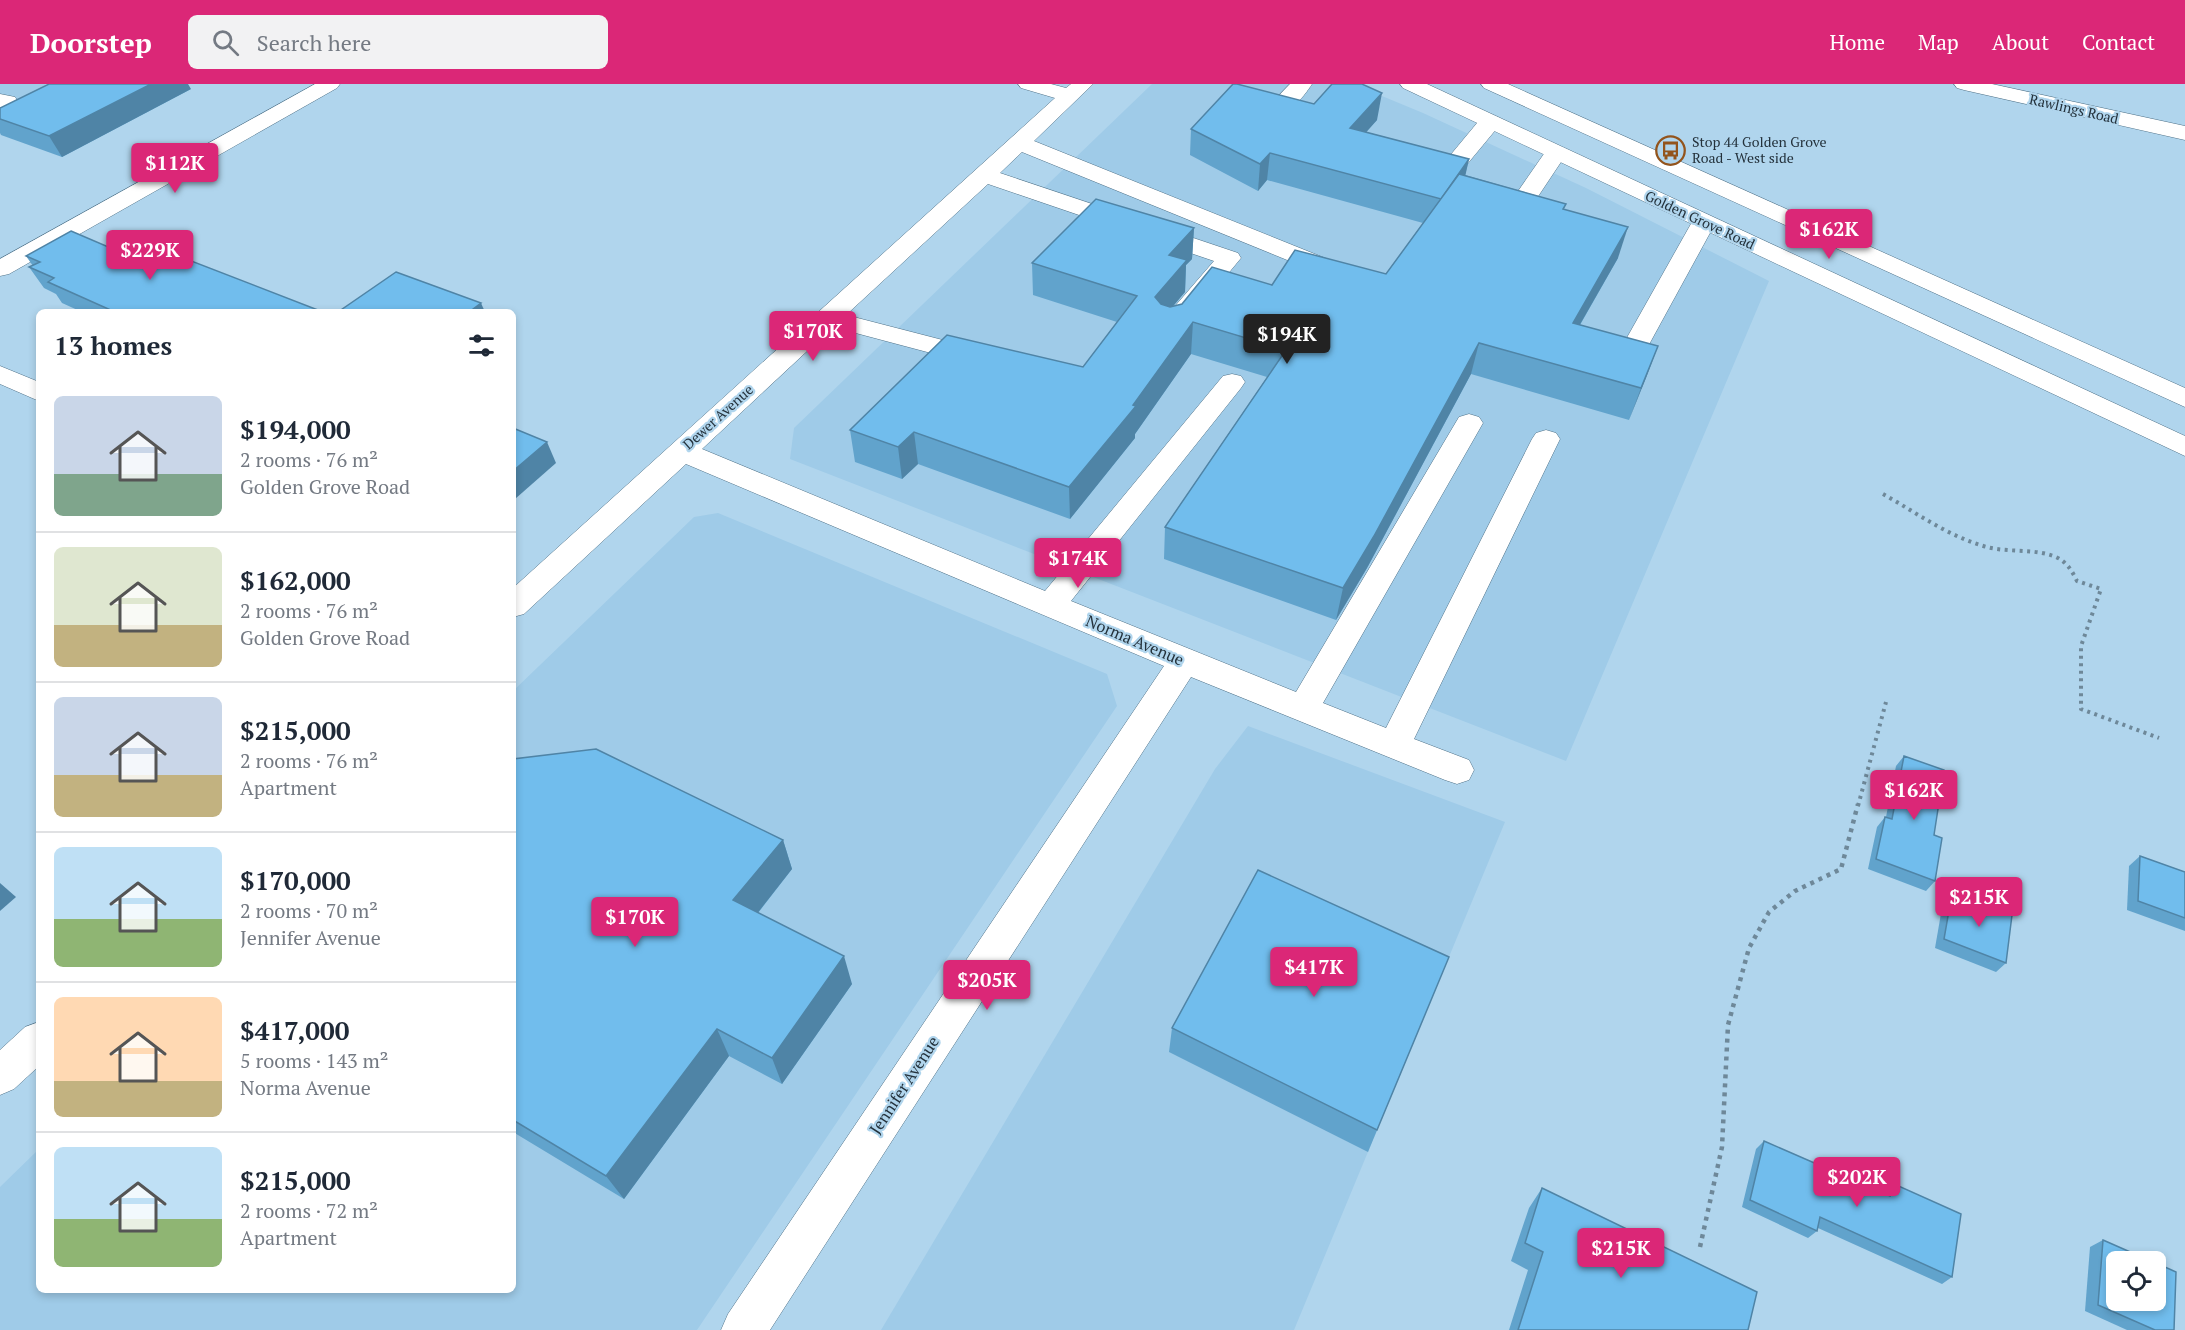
<!DOCTYPE html>
<meta charset="utf-8">
<style>
body{margin:0;font-family:"PT Serif",serif;background:#f2f2f3;color:#1f2937;height:100vh;display:flex;flex-direction:column;font-size:22px;white-space:nowrap}
*{box-sizing:border-box;margin:0}
p{font-size:20px;color:#747a83}
.icon{flex:none;width:33px;height:33px;fill:none;stroke:currentColor;stroke-width:2;stroke-linecap:round;stroke-linejoin:round}
.map{position:relative;flex:1;overflow:hidden}
.side{position:absolute;left:36px;top:225px;width:480px;height:984px;display:flex;flex-direction:column;background:#fff;border-radius:9px;box-shadow:0 3px 9px #0003}
.side>*{flex:none}
.buttons{position:absolute;left:2106px;top:1167px;display:grid;gap:12px}
.buttons a{display:grid;place-items:center;width:60px;height:60px;border-radius:9px;background:#fff;box-shadow:0 3px 9px #0003;font-size:30px}
.price{position:absolute;translate:-50% -51px;padding:0 14px;border-radius:6px;background:#db2777;color:#fff;font-size:20px;line-height:39px;filter:drop-shadow(0 2px 3px #0008)}
.price::after{content:'';position:absolute;left:50%;top:36px;width:18px;height:14px;margin-left:-9px;background:inherit;clip-path:polygon(0 0,100% 0,50% 100%)}
.price.on{background:#222;color:#fff}
ul{padding:0;list-style:none}
li{display:flex;align-items:center;gap:18px;height:150px;padding:0 18px}
li+li{border-top:2px solid #e0e1e3}
li span{display:grid;place-items:center;flex:none;width:168px;height:120px;border-radius:9px;color:#555}
li>.icon{margin-inline-start:auto}
span .icon{width:72px;height:72px;fill:#fffc;stroke-width:1}
li b{font-size:26px}
h2{display:flex;justify-content:space-between;align-items:center;height:72px;padding:0 18px;font-size:26px}
header{display:flex;align-items:center;gap:36px;box-sizing:border-box;height:84px;padding:0 30px;background:#db2777;color:#fff}
header strong{font-size:28px}
nav{display:flex;gap:33px;margin-inline-start:auto;font-size:21px}
.search{width:420px;height:54px;background:#f2f2f3;display:flex;align-items:center;gap:15px;box-sizing:border-box;padding:0 21px;border-radius:9px;color:#747a83;font-size:22px}
.map>svg:first-child{display:block}
.built{fill:#9fcbe8}
.lines{fill:none;stroke-linecap:round;stroke-linejoin:round}
.minor-casing{stroke:#507288;stroke-width:1}
.major-casing{stroke:#507288;stroke-width:1}
.path-far1{stroke:#6e8899;stroke-width:4;stroke-dasharray:3 4.5;stroke-linecap:butt}
.path{stroke:#6e8899;stroke-width:4.5;stroke-dasharray:4 5;stroke-linecap:butt}
.minor{fill:#fff;fill-rule:evenodd}
.major{fill:#fff;fill-rule:evenodd}
.wall{fill:#61a3cc}
.shaded-wall{fill:#4f84a6}
.building{fill:#71bded;stroke:#4f84a6;stroke-width:1.5}
.labels{text-anchor:middle;stroke-width:4.5;stroke-linejoin:round;paint-order:stroke}
.far-street-label{font-size:14px;fill:#24323c;stroke:#b0d5ed}
.far-poi-label{font-size:14px;fill:#24323c;stroke:#b0d5ed;text-anchor:start}
.street-label{font-size:16px;fill:#24323c;stroke:#b0d5ed}
</style>
<header>
<strong>Doorstep</strong>
<div class="search"><svg class="icon" aria-label="search" viewBox="0 0 24 24"><circle cx="10" cy="10" r="6"/><path d="M15 15l6 6"/></svg>Search here</div>
<nav><a>Home</a><a>Map</a><a>About</a><a>Contact</a></nav>
</header>
<div class="map">
<svg width="2185" height="1246" viewBox="0 0 2185 1246">
<rect width="100%" height="100%" fill="#b0d5ed"/>
<!-- built -->
<g class="built">
<polygon points="0,0 46,0 42,3 72,13 0,49"/>
<polygon points="1152,0 1353,0 1423,29 1586,104 1769,197 1566,677 790,375 794,344"/>
<polygon points="718,429 1107,590 1117,622 697,1246 0,1246 0,1103 39,1065 39,1206 513,1206 513,607 694,433"/>
<polygon points="1248,642 1505,738 1294,1246 881,1246 1215,685"/>
</g>
<g class="lines">
<defs>
<g id="minor">
<polygon points="315,0 340,0 337,4 9,190 0,192 0,175"/>
<polygon points="1018,0 1051,0 1066,4 1071,0 1093,0 1034,57 1342,181 1345,186 1342,191 1333,193 1324,191 1022,68 1000,89 1238,169 1241,174 1198,226 1189,229 1180,226 1176,221 1214,177 988,100 846,231 989,268 993,274 989,280 980,282 833,243 702,365 1045,507 1223,292 1232,290 1241,292 1245,298 1241,304 1071,517 1296,608 1459,333 1469,330 1479,333 1483,339 1323,619 1386,644 1532,355 1536,349 1546,346 1556,349 1560,355 1414,655 1469,676 1474,686 1469,696 1457,700 1445,696 1191,593 770,1246 721,1246 728,1230 1164,582 686,380 524,530 513,533 513,504 1055,14 1021,4"/>
<path d="M1290 0H1312C1303 14 1285 36 1267 32L1264 27Z"/>
<polygon points="1954,0 1992,0 2185,42 2185,56 1964,6 1957,4"/>
<polygon points="0,10 15,13 18,18 15,23 7,24 0,23"/>
<polygon points="1490,32 1498,33 1501,38 1498,43 1459,90 1451,92 1443,90 1440,85 1443,80 1482,33"/>
<polygon points="1556,62 1564,64 1567,69 1531,123 1527,128 1519,130 1511,128 1507,123 1548,64"/>
<polygon points="1704,131 1712,133 1716,138 1646,266 1642,272 1633,274 1624,272 1620,266 1692,138 1696,133"/>
<polygon points="0,282 39,298 39,317 0,300"/>
<polygon points="39,938 39,982 14,1005 0,1011 0,966 25,943"/>
</g>
<g id="major">
<polygon points="1400,0 1427,0 2185,352 2185,372 1403,4"/>
<polygon points="1481,0 1508,0 2185,304 2185,323 1484,4"/>
</g>
</defs>
<!-- minor casing -->
<use href="#minor" class="minor-casing"/>
<!-- major casing -->
<use href="#major" class="major-casing"/>
<!-- path-far1 -->
<g class="path-far1">
<path d="M1883 410C1917 429 1949 453 1987 463 2010 469 2034 464 2056 473 2067 478 2072 487 2077 497L2101 505 2081 562V625L2159 654"/>
<polyline points="1858,722 1886,618"/>
</g>
<!-- path -->
<polyline class="path" points="1700,1163 1722,1063 1728,941 1749,864 1769,828 1795,807 1841,785 1858,720"/>
<!-- minor -->
<use href="#minor" class="minor"/>
<!-- major -->
<use href="#major" class="major"/>
</g>
<!-- wall -->
<g class="wall">
<polygon points="191,5 62,73 1,51 0,49 0,24"/>
<polygon points="1377,36 1366,48 1469,75 1465,91 1566,120 1564,125 1618,174 1580,241 1658,262 1629,336 1471,290 1367,484 1336,536 1164,475 1165,443 1267,293 1191,270 1135,350 1135,354 1070,435 918,380 902,395 855,378 850,346 1083,283 1117,238 1033,211 1032,179 1194,144 1192,175 1186,181 1185,208 1172,223 1272,201 1386,190 1423,139 1267,96 1258,107 1190,71 1191,45"/>
<polygon points="26,172 148,180 323,228 82,228 62,219 56,210 44,204 29,183 33,182"/>
<polygon points="1904,672 1934,751 1935,797 1926,807 1868,785 1877,743 1885,733 1886,733 1896,682"/>
<polygon points="513,675 783,756 792,785 758,829 852,900 782,1000 729,972 624,1115 513,1048"/>
<polygon points="2140,772 2185,788 2185,847 2127,826 2129,782"/>
<polygon points="1952,809 2006,879 1996,888 1935,864 1943,818"/>
<polygon points="1449,873 1368,1068 1169,968 1172,944"/>
<polygon points="1764,1057 1882,1109 1882,1107 1892,1099 1952,1193 1942,1200 1818,1144 1817,1147 1808,1154 1742,1123 1756,1065"/>
<polygon points="1542,1104 1748,1246 1509,1246 1528,1186 1511,1177 1529,1124"/>
<polygon points="2103,1156 2174,1246 2127,1246 2085,1227 2090,1163"/>
</g>
<!-- shaded-wall -->
<g class="shaded-wall">
<polygon points="151,0 188,0 191,5 62,73 49,52"/>
<polygon points="1382,9 1377,36 1346,71 1350,44"/>
<polygon points="1270,69 1267,96 1258,107 1260,80"/>
<polygon points="1469,75 1463,102 1441,115"/>
<polygon points="1628,143 1618,174 1563,270 1573,239"/>
<polygon points="1194,144 1192,175 1186,181 1185,208 1154,245 1155,213 1169,171"/>
<polygon points="481,219 485,228 469,228"/>
<polygon points="1193,238 1191,270 1135,350 1135,354 1070,435 1069,403"/>
<polygon points="1479,259 1471,290 1367,484 1336,536 1343,504"/>
<polygon points="1658,262 1646,294 1629,336 1641,304"/>
<polygon points="914,348 918,380 902,395 898,363"/>
<polygon points="547,358 556,379 515,415 513,410 513,387"/>
<polygon points="783,756 792,785 745,845 733,816"/>
<polygon points="0,799 16,813 0,827"/>
<polygon points="844,872 852,900 782,1000 772,974"/>
<polygon points="717,945 729,972 624,1115 606,1092"/>
</g>
<!-- building -->
<g class="building">
<polygon points="49,0 151,0 49,52 0,35 0,24"/>
<polygon points="1233,0 1237,0 1314,20 1332,0 1362,0 1382,9 1350,44 1469,75 1441,115 1270,69 1260,80 1191,45"/>
<polygon points="1459,90 1566,120 1563,125 1628,143 1573,239 1658,262 1641,304 1479,259 1374,452 1343,504 1165,443 1286,266 1193,238 1133,321 1136,322 1069,403 914,348 898,363 850,346 947,251 1083,283 1137,212 1032,179 1096,115 1194,144 1169,171 1187,176 1155,213 1161,220 1170,223 1182,220 1212,183 1272,201 1295,166 1386,190"/>
<polygon points="71,147 148,180 168,168 323,228 115,228 48,198 54,194 29,183 40,178 26,172"/>
<polygon points="396,188 481,219 469,228 338,228"/>
<polygon points="513,344 547,358 513,387"/>
<polygon points="596,665 783,756 733,816 844,872 772,974 717,945 606,1092 513,1036 513,675"/>
<polygon points="1904,672 1944,686 1934,751 1942,754 1935,797 1876,775 1885,733 1892,735"/>
<polygon points="2140,772 2185,788 2185,834 2138,817"/>
<polygon points="1258,786 1449,873 1377,1046 1172,944"/>
<polygon points="1952,809 2012,831 2006,879 1944,855"/>
<polygon points="1764,1057 1890,1112 1892,1099 1961,1130 1952,1193 1820,1133 1817,1147 1750,1116"/>
<polygon points="1542,1104 1757,1208 1748,1246 1518,1246 1543,1168 1525,1159"/>
<polygon points="2103,1156 2153,1178 2116,1178 2116,1216 2156,1216 2156,1179 2176,1188 2174,1246 2155,1246 2098,1221"/>
</g>
<!-- icons -->
<defs>
<symbol id="bus-ring" viewBox="-11 -11 22 22"><circle r="9.5" fill="#b0d5ed" stroke="#93541c" stroke-width="1.5"/><path d="M-5-6H5V4H4V6H2V4H-2V6H-4V4H-5ZM-3.5-4V0h7V-4ZM-3.5 1.2v1.5H-2V1.2ZM2 1.2v1.5H3.5V1.2Z" fill="#93541c"/></symbol>
</defs>
<g fill-rule="evenodd">
<use href="#bus-ring" x="1654" y="50" width="33" height="33"/>
</g>
<g class="labels">
<!-- far-street labels -->
<g class="far-street-label">
<text transform="translate(2074 25) rotate(13)" y="5">Rawlings Road</text>
<text transform="translate(1700 136) rotate(25)" y="5">Golden Grove Road</text>
<text transform="translate(718 333) rotate(-42)" y="5">Dewer Avenue</text>
</g>
<!-- far-poi labels -->
<g class="far-poi-label">
<text x="1692" y="63">Stop 44 Golden Grove<tspan x="1692" dy="16">Road - West side</tspan></text>
</g>
<!-- street labels -->
<g class="street-label">
<text transform="translate(1135 556) rotate(23)" y="6">Norma Avenue</text>
<text transform="translate(904 1001) rotate(-57)" y="6">Jennifer Avenue</text>
</g>
</g>
</svg>
<div class="buttons">
<a><svg class="icon" aria-label="locate" viewBox="0 0 24 24"><circle cx="12" cy="12" r="6"/><path d="M12 2v4M12 18v4M2 12h4M18 12h4"/></svg></a>
</div>
<b class="price" style="left:175px;top:110px">$112K</b>
<b class="price" style="left:1829px;top:176px">$162K</b>
<b class="price" style="left:150px;top:197px">$229K</b>
<b class="price" style="left:813px;top:278px">$170K</b>
<b class="price on" style="left:1287px;top:281px">$194K</b>
<b class="price" style="left:1078px;top:505px">$174K</b>
<b class="price" style="left:1914px;top:737px">$162K</b>
<b class="price" style="left:1979px;top:844px">$215K</b>
<b class="price" style="left:635px;top:864px">$170K</b>
<b class="price" style="left:1314px;top:914px">$417K</b>
<b class="price" style="left:987px;top:927px">$205K</b>
<b class="price" style="left:1857px;top:1124px">$202K</b>
<b class="price" style="left:1621px;top:1195px">$215K</b>
<section class="side">
<h2>13 homes<svg class="icon" aria-label="filters" viewBox="0 0 24 24"><path d="M4 7h16M4 17h16"/><circle cx="9" cy="7" r="2"/><circle cx="15" cy="17" r="2"/></svg></h2>
<ul>
<li><span style="background:linear-gradient(#c9d6e8 65%,#7fa58c 0)"><svg class="icon" aria-label="home" viewBox="0 0 24 24"><path d="M3 11l9-7 9 7M6 9v11h12V9"/></svg></span><div><b>$194,000</b><p>2 rooms · 76 m²</p><p>Golden Grove Road</p></div></li>
<li><span style="background:linear-gradient(#dfe7d0 65%,#c2b280 0)"><svg class="icon" aria-label="home" viewBox="0 0 24 24"><path d="M3 11l9-7 9 7M6 9v11h12V9"/></svg></span><div><b>$162,000</b><p>2 rooms · 76 m²</p><p>Golden Grove Road</p></div></li>
<li><span style="background:linear-gradient(#c9d6e8 65%,#c2b280 0)"><svg class="icon" aria-label="home" viewBox="0 0 24 24"><path d="M3 11l9-7 9 7M6 9v11h12V9"/></svg></span><div><b>$215,000</b><p>2 rooms · 76 m²</p><p>Apartment</p></div></li>
<li><span style="background:linear-gradient(#bfe0f5 60%,#8fb573 0)"><svg class="icon" aria-label="home" viewBox="0 0 24 24"><path d="M3 11l9-7 9 7M6 9v11h12V9"/></svg></span><div><b>$170,000</b><p>2 rooms · 70 m²</p><p>Jennifer Avenue</p></div></li>
<li><span style="background:linear-gradient(#ffd9b3 70%,#c2b280 0)"><svg class="icon" aria-label="home" viewBox="0 0 24 24"><path d="M3 11l9-7 9 7M6 9v11h12V9"/></svg></span><div><b>$417,000</b><p>5 rooms · 143 m²</p><p>Norma Avenue</p></div></li>
<li><span style="background:linear-gradient(#bfe0f5 60%,#8fb573 0)"><svg class="icon" aria-label="home" viewBox="0 0 24 24"><path d="M3 11l9-7 9 7M6 9v11h12V9"/></svg></span><div><b>$215,000</b><p>2 rooms · 72 m²</p><p>Apartment</p></div></li>
</ul>
</section>
</div>
